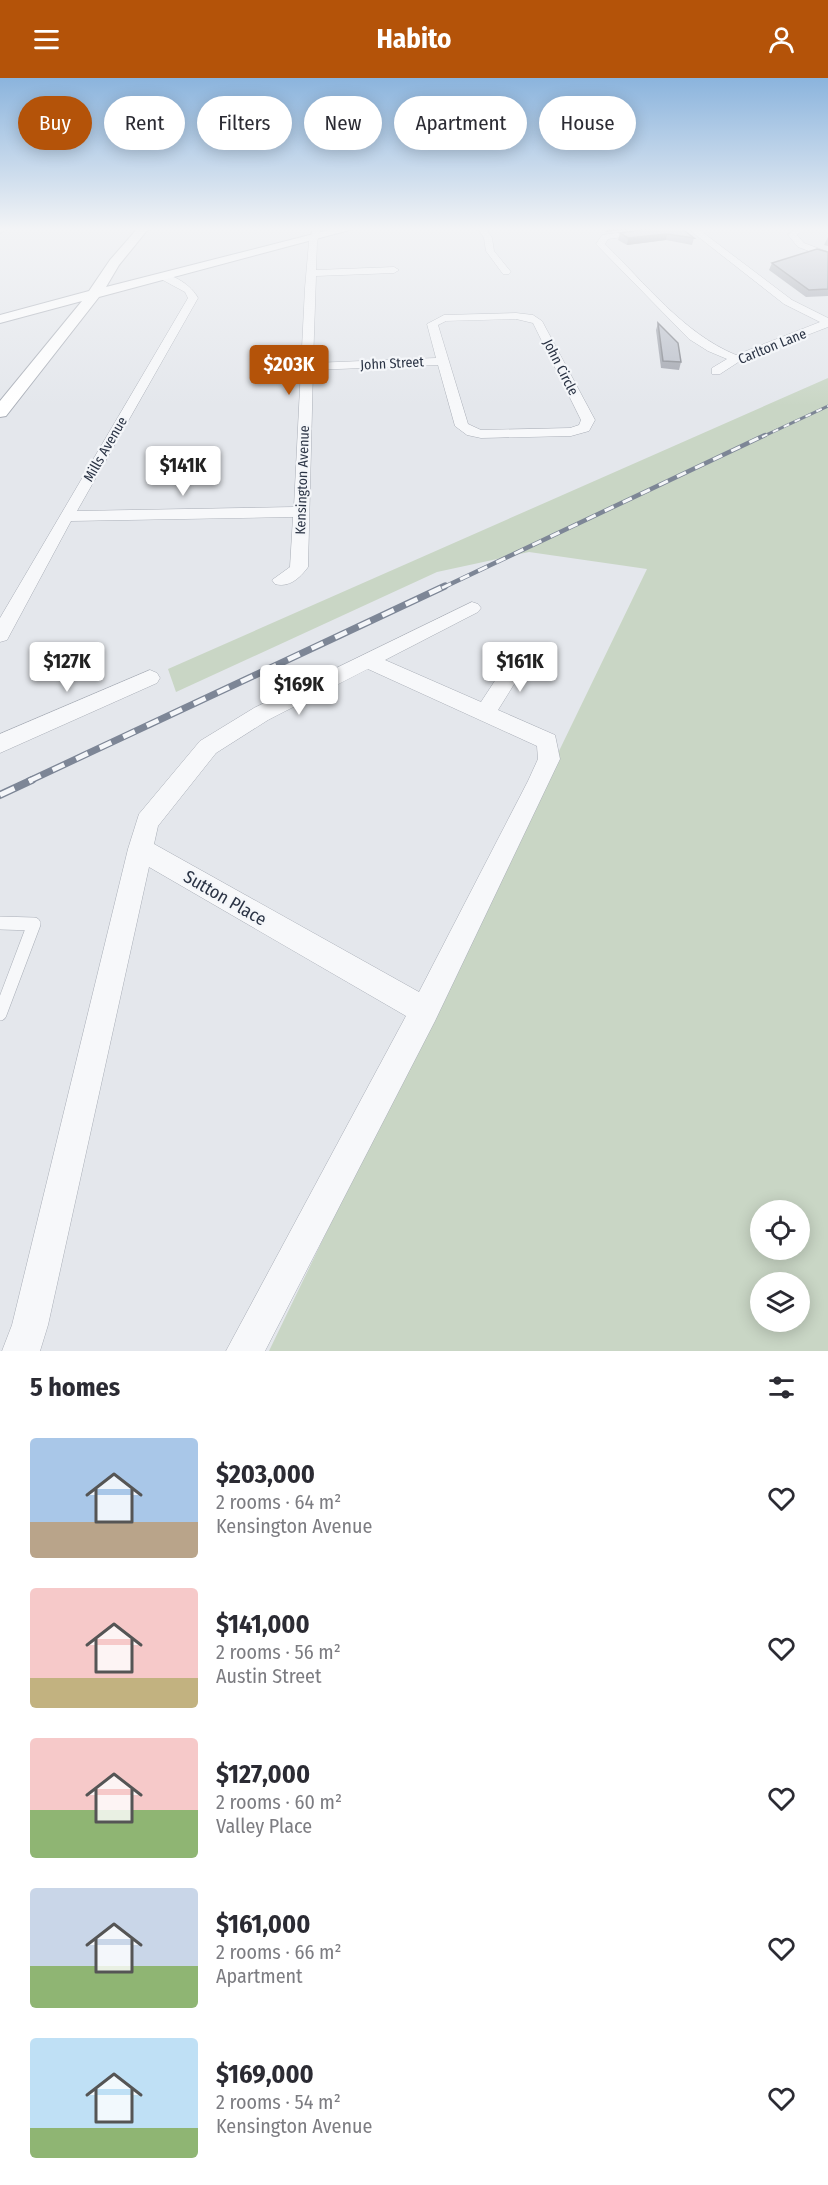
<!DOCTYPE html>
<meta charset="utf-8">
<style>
body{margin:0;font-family:"Fira Sans Condensed",sans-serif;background:#f2f2f3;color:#2b2b33;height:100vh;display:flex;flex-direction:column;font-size:22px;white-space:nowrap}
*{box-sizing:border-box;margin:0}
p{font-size:20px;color:#7c7c81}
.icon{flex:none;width:33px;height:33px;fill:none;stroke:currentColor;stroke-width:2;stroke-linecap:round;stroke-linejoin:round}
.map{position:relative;height:1273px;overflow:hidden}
.panel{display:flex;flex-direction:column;background:#fff;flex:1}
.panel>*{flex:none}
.banner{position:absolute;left:18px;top:18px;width:792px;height:54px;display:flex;gap:12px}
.tools{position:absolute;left:750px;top:1122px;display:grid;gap:12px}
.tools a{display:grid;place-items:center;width:60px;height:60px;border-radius:50%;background:#fff;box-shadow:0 3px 15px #0003;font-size:30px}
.price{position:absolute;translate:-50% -51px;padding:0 14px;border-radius:6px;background:#fff;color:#222;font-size:20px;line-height:39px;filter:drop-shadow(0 2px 3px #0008)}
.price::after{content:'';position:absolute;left:50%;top:36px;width:18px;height:14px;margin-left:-9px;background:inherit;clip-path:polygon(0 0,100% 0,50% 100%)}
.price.on{background:#b45309;color:#fff}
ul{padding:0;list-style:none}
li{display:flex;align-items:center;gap:18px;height:150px;padding:0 30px}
li span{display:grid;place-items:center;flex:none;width:168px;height:120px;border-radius:6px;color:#555}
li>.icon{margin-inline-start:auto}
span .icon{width:72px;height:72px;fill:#fffc;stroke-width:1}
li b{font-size:26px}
h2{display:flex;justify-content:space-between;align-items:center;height:72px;padding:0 30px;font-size:26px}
.tag{padding:0 21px;border-radius:27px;background:#fff;box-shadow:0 3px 15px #0003;font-size:21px;line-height:54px}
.tag.on{background:#b45309;color:#fff}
header{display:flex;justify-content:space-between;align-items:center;height:78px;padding:0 30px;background:#b45309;color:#fff;font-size:27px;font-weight:700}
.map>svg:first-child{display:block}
.green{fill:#c9d6c5;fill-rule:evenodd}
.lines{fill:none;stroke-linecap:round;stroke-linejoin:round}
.lane-casing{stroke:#a9aeb7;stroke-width:14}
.street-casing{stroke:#a9aeb7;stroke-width:1}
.secondary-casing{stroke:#a9aeb7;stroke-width:2}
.lane{stroke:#f7f8fa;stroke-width:13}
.street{fill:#f7f8fa;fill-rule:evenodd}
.secondary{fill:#fff;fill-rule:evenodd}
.rail-far3-casing{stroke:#7d8696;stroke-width:3}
.rail-far2-casing{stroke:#7d8696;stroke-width:4.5}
.rail-far1-casing{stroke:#7d8696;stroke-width:7}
.rail-casing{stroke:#7d8696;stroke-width:8}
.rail-far3{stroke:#f4f6f9;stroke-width:2;stroke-dasharray:6;stroke-linecap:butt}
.rail-far2{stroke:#f4f6f9;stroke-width:3;stroke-dasharray:10;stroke-linecap:butt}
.rail-far1{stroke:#f4f6f9;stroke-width:4.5;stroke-dasharray:13;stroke-linecap:butt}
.rail{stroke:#f4f6f9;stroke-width:5;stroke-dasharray:16;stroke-linecap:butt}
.wall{fill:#a1a5ae}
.shaded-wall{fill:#83868d}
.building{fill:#bbc0ca;stroke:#83868d;stroke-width:1.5}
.labels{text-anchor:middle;stroke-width:4.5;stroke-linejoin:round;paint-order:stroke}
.far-street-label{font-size:14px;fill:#2b3445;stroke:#f4f6f9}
.near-street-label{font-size:18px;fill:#2b3445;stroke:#f4f6f9}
</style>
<header><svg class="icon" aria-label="menu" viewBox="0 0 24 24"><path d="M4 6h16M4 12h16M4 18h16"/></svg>Habito<svg class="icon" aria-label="person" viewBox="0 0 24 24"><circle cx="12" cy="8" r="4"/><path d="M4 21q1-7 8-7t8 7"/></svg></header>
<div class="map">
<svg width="828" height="1273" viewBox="0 0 828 1273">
<rect width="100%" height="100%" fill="#e4e7ec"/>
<!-- green -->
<path class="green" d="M828 300V1273H269L647 491 529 474 437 494 176 614 168 591ZM760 1132H800V1172H760ZM760 1204H800V1244H760Z"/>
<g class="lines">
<defs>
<polyline id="lane" points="0,845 34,846 0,936"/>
<g id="street">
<polygon points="0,150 11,150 0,155"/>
<path d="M313 150H321L317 164 316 192 394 189 399 192 394 195 316 198 313 285 436 280 427 246 444 237 516 235 533 237 542 243 595 342 589 353 571 358 481 360 467 357 455 348 438 287 313 292 308 489C300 500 289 510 275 506L272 502 290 489 293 439 71 443 7 562 0 564V540L188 220 185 214 159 200V196C173 195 192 208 198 220L77 433 294 429 305 210 309 164ZM516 241 533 245 581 342 579 347 570 350 481 352 468 346 438 247 446 243Z"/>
<polygon points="478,150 486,150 492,160 494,173 511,194 509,196 503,196 486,173 484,160"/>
<path d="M658 150H685L608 161 605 166C645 205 683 255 736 277L820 244 784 226 687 150H697L792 222 828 240V249L740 283 720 296H712V290L727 281 708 273 689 261 596 166 602 157Z"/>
<polygon points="795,150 804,150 797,157 804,165 828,174 828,180 798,169 788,157"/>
<path d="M472 524 478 526 481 530 478 534 385 582 481 624 517 569 524 567 531 569 534 574 498 632 555 657 560 681 435 943 265 1273H226L406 938 149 789 48 1247 40 1273H2L12 1247 128 771 139 736 200 663 254 630ZM368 591 537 668 538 681 528 703 419 914 154 766 158 748 216 675 268 642Z"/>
<polygon points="150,592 157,595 160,600 157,605 0,675 0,656"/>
</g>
<polygon id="secondary" points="138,150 149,150 119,187 106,209 337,150 357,150 99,219 6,338 0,339 0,323 82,223 0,245 0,237 89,213 110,182"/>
</defs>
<!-- lane casing -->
<use href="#lane" class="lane-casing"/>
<!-- street casing -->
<use href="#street" class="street-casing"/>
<!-- secondary casing -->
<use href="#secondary" class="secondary-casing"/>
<!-- lane -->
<use href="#lane" class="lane"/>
<!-- street -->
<use href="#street" class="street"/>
<!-- secondary -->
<use href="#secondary" class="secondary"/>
<defs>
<polyline id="rail-far3" points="762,359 828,328"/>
<polyline id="rail-far2" points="442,510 765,357"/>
<polyline id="rail-far1" points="29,703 445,508"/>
<polyline id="rail" points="0,717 32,702"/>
</defs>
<!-- rail-far3 casing -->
<use href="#rail-far3" class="rail-far3-casing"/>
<!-- rail-far2 casing -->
<use href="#rail-far2" class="rail-far2-casing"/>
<!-- rail-far1 casing -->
<use href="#rail-far1" class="rail-far1-casing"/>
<!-- rail casing -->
<use href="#rail" class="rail-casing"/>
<!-- rail-far3 -->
<use href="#rail-far3" class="rail-far3"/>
<!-- rail-far2 -->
<use href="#rail-far2" class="rail-far2"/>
<!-- rail-far1 -->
<use href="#rail-far1" class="rail-far1"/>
<!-- rail -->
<use href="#rail" class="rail"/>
</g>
<!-- wall -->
<g class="wall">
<polygon points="599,150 638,150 606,154"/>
<polygon points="656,150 694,160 692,167 666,162 627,167 618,162 620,155"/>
<polygon points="828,159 828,168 824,167"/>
<polygon points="828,174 828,218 806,219 769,192 772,185"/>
<polygon points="658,245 681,284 679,292 661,290 656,252"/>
</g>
<!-- shaded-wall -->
<g class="shaded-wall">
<polygon points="607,150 638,150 606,154"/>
<polygon points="667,156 666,162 627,167 628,160"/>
</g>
<!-- building -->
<g class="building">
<polygon points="656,150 681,150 694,160 667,156 628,160 620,155"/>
<polygon points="817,171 828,174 828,211 809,212 772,185"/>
<polygon points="658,245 678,265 681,284 663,283"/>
</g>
<!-- sky -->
<linearGradient id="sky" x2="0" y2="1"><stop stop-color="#8bb4dd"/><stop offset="0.46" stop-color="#f3f4f6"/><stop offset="1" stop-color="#f3f4f6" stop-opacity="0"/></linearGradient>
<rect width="828" height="328" fill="url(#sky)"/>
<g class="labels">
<!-- far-street labels -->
<g class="far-street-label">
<text transform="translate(772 268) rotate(-22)" y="5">Carlton Lane</text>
<text transform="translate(392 285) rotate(-3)" y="5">John Street</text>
<text transform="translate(561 289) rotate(63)" y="5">John Circle</text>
<text transform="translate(105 371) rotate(-60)" y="5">Mills Avenue</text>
<text transform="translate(302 402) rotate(-88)" y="5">Kensington Avenue</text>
</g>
<!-- near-street labels -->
<g class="near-street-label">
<text transform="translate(225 820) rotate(30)" y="6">Sutton Place</text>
</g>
</g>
</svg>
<div class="tools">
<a><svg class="icon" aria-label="locate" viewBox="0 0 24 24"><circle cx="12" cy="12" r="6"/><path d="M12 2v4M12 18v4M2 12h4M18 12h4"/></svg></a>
<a><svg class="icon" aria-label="layers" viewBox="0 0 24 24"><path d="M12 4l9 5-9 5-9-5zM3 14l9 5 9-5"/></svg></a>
</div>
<b class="price on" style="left:289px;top:318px">$203K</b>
<b class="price" style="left:183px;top:419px">$141K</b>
<b class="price" style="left:67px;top:615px">$127K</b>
<b class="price" style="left:520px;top:615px">$161K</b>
<b class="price" style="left:299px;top:638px">$169K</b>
<div class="banner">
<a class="tag on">Buy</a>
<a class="tag">Rent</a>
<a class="tag">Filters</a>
<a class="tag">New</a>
<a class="tag">Apartment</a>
<a class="tag">House</a>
</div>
</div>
<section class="panel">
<h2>5 homes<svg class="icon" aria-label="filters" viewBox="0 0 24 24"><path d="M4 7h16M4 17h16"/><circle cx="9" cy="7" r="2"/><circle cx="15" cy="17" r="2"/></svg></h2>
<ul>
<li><span style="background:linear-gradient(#a9c7e8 70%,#b9a48a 0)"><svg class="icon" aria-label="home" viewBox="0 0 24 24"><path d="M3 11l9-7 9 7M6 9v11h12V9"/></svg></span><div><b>$203,000</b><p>2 rooms · 64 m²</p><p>Kensington Avenue</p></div><svg class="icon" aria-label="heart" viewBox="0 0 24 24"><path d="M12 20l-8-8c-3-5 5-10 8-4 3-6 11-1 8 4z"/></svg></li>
<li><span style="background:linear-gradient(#f6c9c9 75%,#c2b280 0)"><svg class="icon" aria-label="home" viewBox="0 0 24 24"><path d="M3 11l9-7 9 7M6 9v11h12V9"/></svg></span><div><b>$141,000</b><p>2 rooms · 56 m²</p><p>Austin Street</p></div><svg class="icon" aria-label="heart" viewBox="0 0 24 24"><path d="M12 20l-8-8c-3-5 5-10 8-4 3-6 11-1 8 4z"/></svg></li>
<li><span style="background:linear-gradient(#f6c9c9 60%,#8fb573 0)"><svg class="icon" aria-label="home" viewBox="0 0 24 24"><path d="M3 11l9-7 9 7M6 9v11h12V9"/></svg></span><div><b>$127,000</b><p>2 rooms · 60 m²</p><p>Valley Place</p></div><svg class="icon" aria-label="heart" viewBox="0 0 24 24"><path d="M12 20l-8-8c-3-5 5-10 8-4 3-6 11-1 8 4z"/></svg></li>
<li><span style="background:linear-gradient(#c9d6e8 65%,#8fb573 0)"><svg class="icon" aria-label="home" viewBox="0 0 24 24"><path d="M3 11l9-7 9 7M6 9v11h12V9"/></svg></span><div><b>$161,000</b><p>2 rooms · 66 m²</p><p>Apartment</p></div><svg class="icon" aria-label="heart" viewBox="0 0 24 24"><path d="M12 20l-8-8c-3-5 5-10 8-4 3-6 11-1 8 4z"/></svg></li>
<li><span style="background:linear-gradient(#bfe0f5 75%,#8fb573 0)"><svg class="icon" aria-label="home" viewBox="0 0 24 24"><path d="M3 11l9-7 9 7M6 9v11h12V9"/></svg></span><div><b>$169,000</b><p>2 rooms · 54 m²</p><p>Kensington Avenue</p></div><svg class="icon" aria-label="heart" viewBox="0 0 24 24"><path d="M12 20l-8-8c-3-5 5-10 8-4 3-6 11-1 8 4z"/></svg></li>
</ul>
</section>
